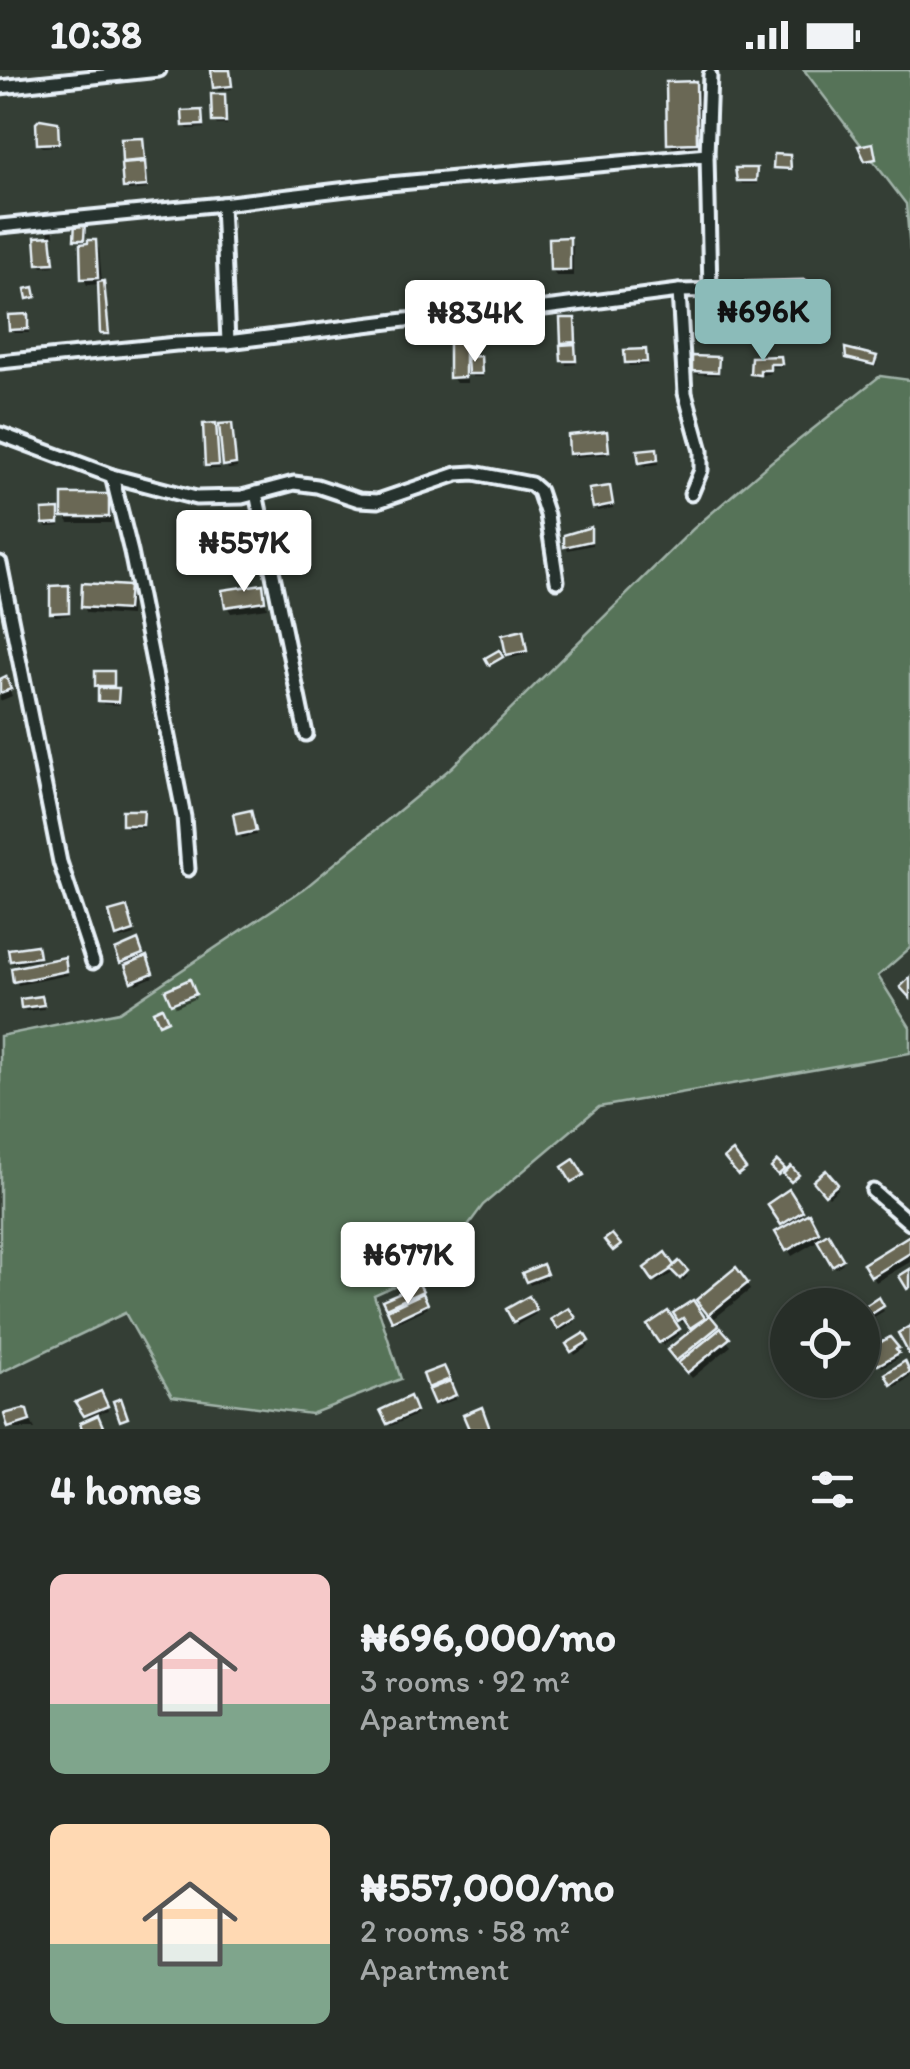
<!DOCTYPE html>
<meta charset="utf-8">
<style>
body{margin:0;font-family:Itim,sans-serif;background:#2f3630;color:#f1f3f6;height:100vh;display:flex;flex-direction:column;font-size:38px;white-space:nowrap}
*{box-sizing:border-box;margin:0}
p{font-size:32px;color:#a4a8a8}
.icon{flex:none;width:55px;height:55px;fill:none;stroke:currentColor;stroke-width:2;stroke-linecap:round;stroke-linejoin:round}
.map{position:relative;height:1359px;overflow:hidden}
.side{display:flex;flex-direction:column;background:#272e28;flex:1}
.side>*{flex:none}
.buttons{position:absolute;left:770px;top:1218px;display:grid;gap:20px}
.buttons a{display:grid;place-items:center;width:110px;height:110px;border-radius:50%;background:#272e28;box-shadow:0 2px 8px #0004,0 0 0 2px #434a45;font-size:50px}
.price{position:absolute;translate:-50% -85px;padding:0 22px;border-radius:10px;background:#fff;color:#222;font-size:32px;line-height:65px;filter:drop-shadow(0 2px 5px #0008)}
.price::after{content:'';position:absolute;left:50%;top:60px;width:30px;height:22px;margin-left:-15px;background:inherit;clip-path:polygon(0 0,100% 0,50% 100%)}
.price.selected{background:#8bbbb9;color:#111}
ul{padding:0;list-style:none}
li{display:flex;align-items:center;gap:30px;height:250px;padding:0 50px}
li span{display:grid;place-items:center;flex:none;width:280px;height:200px;border-radius:15px;color:#555}
li>.icon{margin-inline-start:auto}
span .icon{width:120px;height:120px;fill:#fffc;stroke-width:1}
li b{font-size:42px}
h2{display:flex;justify-content:space-between;align-items:center;height:120px;padding:0 50px;font-size:42px}
.status{display:flex;justify-content:space-between;align-items:center;height:70px;padding:0 50px;background:#272e28;direction:ltr}
.status svg{height:28px;fill:currentColor}
.map>svg:first-child{display:block}
.green{fill:#577359;stroke:#a0b2a8;stroke-width:2.5}
.shadow{fill:#0007}
.building{fill:#6a6854;stroke:#e8f1f8;stroke-width:2.5}
.lines{fill:none;stroke-linecap:round;stroke-linejoin:round}
.minor-casing{stroke:#e8f1f8;stroke-width:19}
.minor{stroke:#26332d;stroke-width:11}
</style>
<div class="status"><b>10:38</b><svg viewBox="0 0 49 12"><path d="M0 12V9h3v3zM5 12V6h3v6zM10 12V3h3v9zM15 12V0h3v12zM26 1h20v11H26zM47 4h2v5h-2z"/></svg></div>
<div class="map">
<svg width="910" height="1359" viewBox="0 0 910 1359">
<rect width="100%" height="100%" fill="#343e35"/>
<filter id="ink" filterUnits="userSpaceOnUse"><feTurbulence type="fractalNoise" baseFrequency=".01" numOctaves="2"/><feDisplacementMap in="SourceGraphic" scale="20" xChannelSelector="R" yChannelSelector="G"/><feConvolveMatrix kernelMatrix="1 2 1 2 8 2 1 2 1" color-interpolation-filters="sRGB"/></filter>
<g filter="url(#ink)">
<!-- green -->
<g class="green">
<polygon points="804,0 910,0 910,181 906,134"/>
<polygon points="880,306 910,310 910,878 878,906 910,957 910,983 599,1037 483,1135 438,1196 374,1225 401,1309 311,1344 172,1326 125,1243 0,1303 0,966 119,942 305,818 452,697 693,459 771,392"/>
</g>
<!-- shadow -->
<g class="shadow">
<polygon points="213,0 229,0 232,19 218,21"/>
<polygon points="695,13 700,23 701,82 675,82 670,73"/>
<polygon points="224,26 227,55 217,55 214,52"/>
<polygon points="201,42 204,58 188,59 185,55"/>
<polygon points="57,55 59,76 42,77 39,73"/>
<polygon points="142,70 147,119 128,121 125,91"/>
<polygon points="755,100 757,114 742,114 740,110"/>
<polygon points="78,153 86,157 85,175 95,173 99,179 107,267 102,264 100,214 87,215 84,208 82,173 77,169"/>
<polygon points="48,157 53,157 54,166 49,167 54,196 42,197 40,193 49,169"/>
<polygon points="569,170 573,177 573,206 556,206 552,199"/>
<polygon points="817,236 820,261 798,260 796,256"/>
<polygon points="26,247 29,263 14,263 12,260"/>
<polygon points="573,250 576,294 566,295 563,272"/>
<polygon points="464,273 467,290 480,289 482,293 483,307 473,307 467,299 467,313 456,313 452,307"/>
<polygon points="645,282 647,295 629,296 627,292"/>
<polygon points="848,287 875,288 877,292 876,297 851,291"/>
<polygon points="780,288 782,297 771,297 771,303 755,307 753,303"/>
<polygon points="718,289 719,305 696,304 694,300"/>
<polygon points="215,355 220,399 210,399 208,396"/>
<polygon points="231,355 237,398 228,399 226,395"/>
<polygon points="606,364 610,384 574,387 572,384"/>
<polygon points="656,380 658,394 644,396 642,392"/>
<polygon points="611,422 613,438 597,441 595,437"/>
<polygon points="107,426 111,433 111,453 69,453 65,446"/>
<polygon points="58,442 60,456 47,457 45,453"/>
<polygon points="590,460 592,475 568,480 566,476"/>
<polygon points="261,517 267,538 231,543 227,536"/>
<polygon points="67,518 70,545 55,546 53,542"/>
<polygon points="127,518 131,525 130,546 87,543 83,536"/>
<polygon points="524,567 527,584 511,588 509,584"/>
<polygon points="98,603 113,604 119,635 103,634"/>
<polygon points="5,610 12,626 0,631 0,612"/>
<polygon points="142,742 144,758 127,758 124,754"/>
<polygon points="252,747 256,765 242,768 240,764"/>
<polygon points="128,844 134,865 120,869 118,866"/>
<polygon points="137,874 153,907 136,914 118,881"/>
<polygon points="36,878 40,895 66,894 68,905 18,915 16,911 39,895 38,890 14,894 12,890"/>
<polygon points="189,912 196,928 176,937 169,921"/>
<polygon points="43,932 44,939 26,941 23,937"/>
<polygon points="818,1115 836,1115 838,1119 829,1127"/>
<polygon points="788,1123 805,1148 808,1146 822,1170 827,1167 843,1193 836,1198 819,1170 792,1186 779,1163 786,1159 771,1135"/>
<polygon points="910,1168 910,1192 876,1212 866,1195"/>
<polygon points="542,1197 547,1208 530,1215 525,1204"/>
<polygon points="647,1198 674,1199 688,1206 683,1211 674,1202 657,1213"/>
<polygon points="746,1214 750,1220 711,1251 731,1276 692,1308 674,1287 695,1261 687,1250 682,1253 676,1244 692,1233 705,1253 711,1248 703,1238"/>
<polygon points="418,1217 428,1238 396,1253 386,1231"/>
<polygon points="528,1229 536,1244 517,1255 509,1240"/>
<polygon points="878,1231 884,1241 862,1254 862,1241"/>
<polygon points="569,1241 575,1252 562,1261 555,1250"/>
<polygon points="667,1245 680,1264 663,1275 651,1256"/>
<polygon points="583,1266 589,1276 575,1285 569,1275"/>
<polygon points="889,1270 899,1282 896,1284 898,1288 882,1297 872,1280"/>
<polygon points="905,1294 910,1307 895,1317 888,1305"/>
<polygon points="445,1302 456,1329 438,1336 430,1317"/>
<polygon points="100,1324 108,1340 95,1345 102,1359 85,1359 90,1351 85,1340"/>
<polygon points="408,1330 416,1345 391,1356 384,1341"/>
<polygon points="7,1346 28,1346 35,1359 11,1359"/>
</g>
<!-- building -->
<g class="building">
<polygon points="211,0 230,0 232,16 213,18"/>
<polygon points="696,11 697,73 667,74 666,12"/>
<polygon points="211,24 225,24 226,52 212,52"/>
<polygon points="202,40 203,55 183,56 182,41"/>
<polygon points="40,49 58,52 59,73 37,74 36,53"/>
<polygon points="143,68 145,90 122,92 121,69"/>
<polygon points="873,73 876,89 865,91 858,76"/>
<polygon points="774,84 790,85 791,99 773,98"/>
<polygon points="145,92 147,116 123,118 121,94"/>
<polygon points="735,98 757,98 756,111 737,111"/>
<polygon points="75,151 85,151 84,170 74,170"/>
<polygon points="51,166 54,193 37,194 35,167"/>
<polygon points="570,167 570,200 550,200 549,168"/>
<polygon points="88,170 96,170 98,208 81,209 80,174 88,173"/>
<polygon points="104,211 109,264 100,264 98,212"/>
<polygon points="34,217 36,227 27,229 25,219"/>
<polygon points="819,234 819,258 793,257 792,236"/>
<polygon points="28,244 28,259 9,260 8,245"/>
<polygon points="560,248 575,248 576,272 561,273"/>
<polygon points="449,271 465,271 465,307 449,308"/>
<polygon points="575,274 576,291 561,291 560,275"/>
<polygon points="845,278 877,286 874,295 846,288"/>
<polygon points="646,279 647,292 625,293 624,280"/>
<polygon points="481,286 482,304 468,304 467,287"/>
<polygon points="692,286 719,287 718,302 692,301"/>
<polygon points="781,286 782,294 770,294 770,300 760,300 760,305 750,304 751,287"/>
<polygon points="216,353 219,395 205,396 203,354"/>
<polygon points="232,353 236,394 223,396 219,354"/>
<polygon points="607,361 609,381 569,384 568,365"/>
<polygon points="657,378 658,390 639,393 637,380"/>
<polygon points="610,416 613,434 593,438 589,419"/>
<rect x="62" y="424" width="47" height="23"/>
<polygon points="59,439 59,453 43,454 42,440"/>
<polygon points="591,457 591,471 564,477 564,465"/>
<polygon points="82,513 129,516 127,540 81,537"/>
<polygon points="263,514 265,531 225,537 222,520"/>
<polygon points="69,515 69,542 50,543 50,516"/>
<polygon points="523,560 527,581 506,585 502,565"/>
<polygon points="499,580 503,587 489,595 485,588"/>
<rect x="95" y="601" width="19" height="15"/>
<polygon points="6,606 11,619 0,623 0,609"/>
<polygon points="98,618 119,618 118,632 98,631"/>
<polygon points="122,740 144,740 143,755 122,755"/>
<polygon points="251,740 256,761 237,765 233,744"/>
<polygon points="127,837 134,861 116,867 109,842"/>
<polygon points="138,870 143,884 120,893 115,880"/>
<polygon points="37,875 39,887 10,891 8,879"/>
<polygon points="147,886 153,903 131,912 125,895"/>
<polygon points="65,887 67,901 13,912 11,898"/>
<polygon points="910,907 910,928 900,917"/>
<polygon points="190,909 196,924 171,934 165,920"/>
<polygon points="42,926 44,935 21,938 20,929"/>
<polygon points="162,937 168,950 159,954 153,941"/>
<polygon points="733,1081 746,1099 738,1105 724,1088"/>
<polygon points="574,1089 584,1105 571,1112 562,1097"/>
<polygon points="777,1091 785,1099 778,1105 771,1098"/>
<polygon points="791,1096 799,1105 791,1112 783,1104"/>
<polygon points="826,1100 838,1114 825,1125 813,1111"/>
<polygon points="789,1119 803,1141 781,1155 767,1134"/>
<polygon points="809,1143 819,1162 786,1181 775,1162"/>
<polygon points="828,1163 843,1189 832,1196 817,1170"/>
<polygon points="612,1164 621,1175 613,1181 604,1170"/>
<polygon points="910,1165 910,1183 871,1207 863,1194"/>
<polygon points="665,1182 675,1197 653,1211 644,1198"/>
<polygon points="679,1191 688,1201 680,1209 670,1199"/>
<polygon points="543,1194 547,1204 526,1212 522,1203"/>
<polygon points="736,1197 748,1213 708,1245 696,1230"/>
<polygon points="910,1199 910,1217 907,1219 899,1206"/>
<polygon points="419,1214 423,1221 386,1238 382,1230"/>
<polygon points="423,1223 428,1234 392,1251 387,1240"/>
<polygon points="529,1226 537,1240 513,1252 506,1239"/>
<polygon points="879,1227 884,1236 862,1250 862,1238"/>
<polygon points="693,1230 705,1248 690,1258 683,1248 678,1251 673,1243"/>
<polygon points="569,1238 576,1248 558,1259 551,1249"/>
<polygon points="668,1241 680,1259 659,1273 647,1255"/>
<polygon points="710,1245 719,1256 676,1291 667,1280"/>
<polygon points="910,1256 910,1283 909,1284 898,1263"/>
<polygon points="721,1258 730,1268 687,1303 678,1293"/>
<polygon points="584,1263 589,1271 571,1282 566,1274"/>
<polygon points="890,1267 899,1278 896,1279 899,1283 878,1295 869,1279"/>
<polygon points="905,1291 910,1302 891,1315 885,1304"/>
<polygon points="444,1296 450,1309 428,1318 423,1304"/>
<polygon points="450,1311 456,1325 434,1334 428,1320"/>
<polygon points="101,1321 108,1336 84,1346 75,1332"/>
<polygon points="410,1326 416,1341 387,1354 380,1340"/>
<polygon points="121,1328 128,1348 120,1351 113,1331"/>
<polygon points="482,1337 490,1359 469,1359 463,1345"/>
<polygon points="23,1339 27,1340 30,1351 8,1358 4,1344"/>
<polygon points="98,1345 104,1359 82,1359 80,1353"/>
</g>
<g class="lines">
<defs>
<g id="minor">
<polyline points="0,17 159,0"/>
<polyline points="707,85 710,221"/>
<polyline points="222,134 389,114 707,85 710,5"/>
<polyline points="0,156 222,134 228,272"/>
<polyline points="679,221 685,323 701,381 701,400 691,424"/>
<polyline points="0,292 176,274 228,272 405,250 497,244 679,221 804,218"/>
<polyline points="0,364 112,406 196,428 242,427 294,413 317,416 359,430 378,431 457,404 474,403 531,414 539,421 547,445 557,511"/>
<polyline points="112,406 131,482 184,747 188,799"/>
<polyline points="256,423 306,664"/>
<polyline points="0,493 60,792 93,892"/>
<polyline points="873,1121 910,1153"/>
</g>
</defs>
<!-- minor casing -->
<use href="#minor" class="minor-casing"/>
<!-- minor -->
<use href="#minor" class="minor"/>
</g>
</g>
</svg>
<div class="buttons">
<a><svg class="icon" aria-label="locate" viewBox="0 0 24 24"><circle cx="12" cy="12" r="6"/><path d="M12 2v4M12 18v4M2 12h4M18 12h4"/></svg></a>
</div>
<b class="price selected" style="left:763px;top:294px">₦696K</b>
<b class="price" style="left:475px;top:295px">₦834K</b>
<b class="price" style="left:244px;top:525px">₦557K</b>
<b class="price" style="left:408px;top:1237px">₦677K</b>
</div>
<section class="side">
<h2>4 homes<svg class="icon" aria-label="filters" viewBox="0 0 24 24"><path d="M4 7h16M4 17h16"/><circle cx="9" cy="7" r="2"/><circle cx="15" cy="17" r="2"/></svg></h2>
<ul>
<li><span style="background:linear-gradient(#f6c9c9 65%,#7fa58c 0)"><svg class="icon" aria-label="home" viewBox="0 0 24 24"><path d="M3 11l9-7 9 7M6 9v11h12V9"/></svg></span><div><b>₦696,000/mo</b><p>3 rooms · 92 m²</p><p>Apartment</p></div></li>
<li><span style="background:linear-gradient(#ffd9b3 60%,#7fa58c 0)"><svg class="icon" aria-label="home" viewBox="0 0 24 24"><path d="M3 11l9-7 9 7M6 9v11h12V9"/></svg></span><div><b>₦557,000/mo</b><p>2 rooms · 58 m²</p><p>Apartment</p></div></li>
</ul>
</section>
